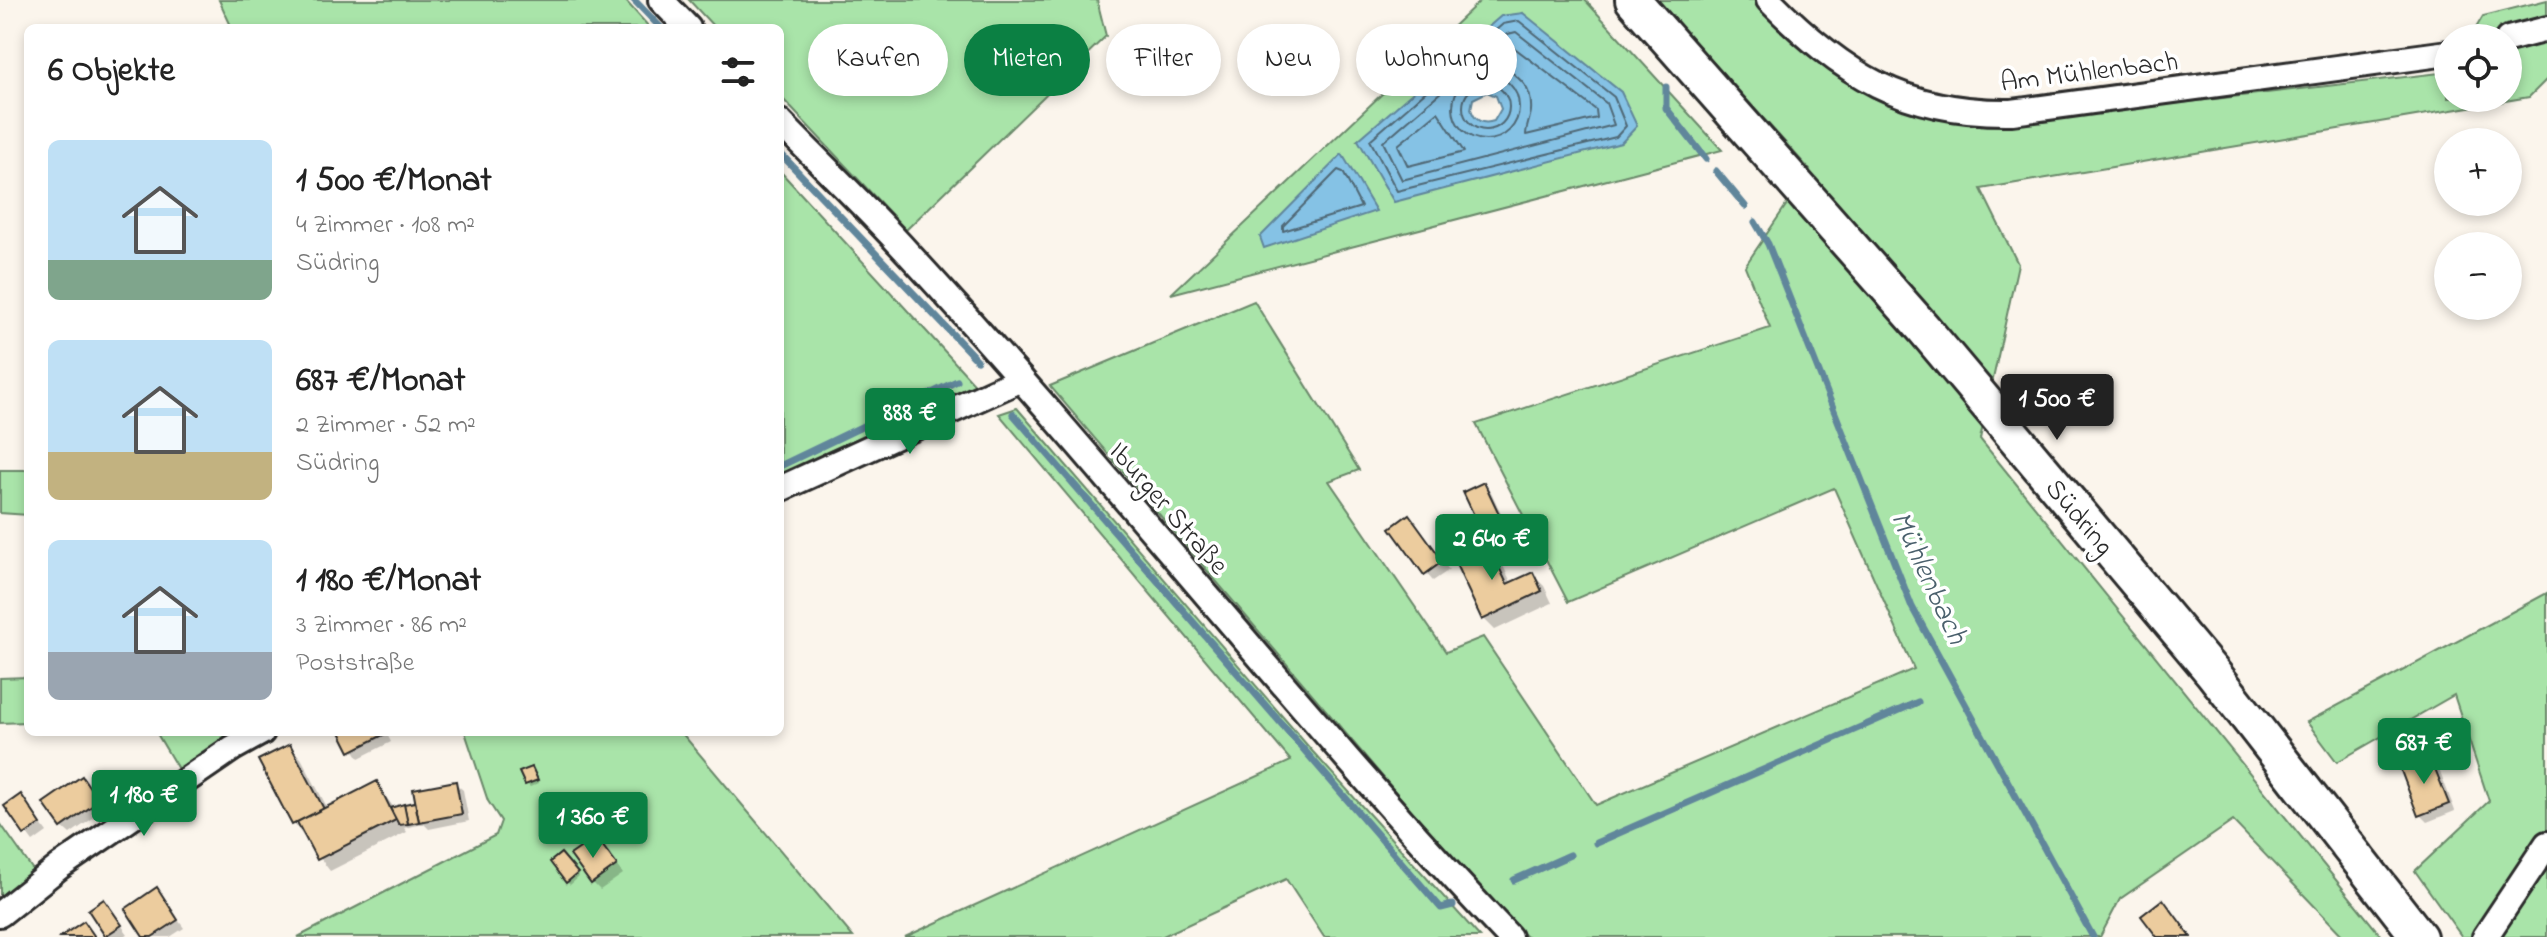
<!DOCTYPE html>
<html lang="de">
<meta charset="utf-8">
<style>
body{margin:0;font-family:"Indie Flower",sans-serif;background:#f6f6f6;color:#222;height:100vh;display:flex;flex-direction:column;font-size:30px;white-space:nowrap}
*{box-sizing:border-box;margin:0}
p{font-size:26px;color:#767676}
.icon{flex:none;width:44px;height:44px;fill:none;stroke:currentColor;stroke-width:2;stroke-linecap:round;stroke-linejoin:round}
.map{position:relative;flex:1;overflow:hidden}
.panel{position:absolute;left:24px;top:24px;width:760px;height:712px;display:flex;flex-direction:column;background:#fff;border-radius:12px;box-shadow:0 4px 12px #0003}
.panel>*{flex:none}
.banner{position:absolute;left:808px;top:24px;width:760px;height:72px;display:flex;gap:16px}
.buttons{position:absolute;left:2434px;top:24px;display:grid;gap:16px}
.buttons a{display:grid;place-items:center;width:88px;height:88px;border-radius:50%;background:#fff;box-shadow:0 4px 12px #0003;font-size:40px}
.price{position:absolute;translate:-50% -68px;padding:0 18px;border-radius:8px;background:#0b8043;color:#fff;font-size:26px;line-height:52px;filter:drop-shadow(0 2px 4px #0008)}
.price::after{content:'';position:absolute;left:50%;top:48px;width:24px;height:18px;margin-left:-12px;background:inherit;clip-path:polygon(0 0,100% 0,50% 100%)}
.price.active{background:#222;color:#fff}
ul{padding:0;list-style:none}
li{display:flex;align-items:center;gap:24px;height:200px;padding:0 24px}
li span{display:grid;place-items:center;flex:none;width:224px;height:160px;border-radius:12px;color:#555}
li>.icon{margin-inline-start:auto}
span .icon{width:96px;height:96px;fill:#fffc;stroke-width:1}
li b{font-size:34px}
h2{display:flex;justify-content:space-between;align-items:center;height:96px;padding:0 24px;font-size:34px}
.chip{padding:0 28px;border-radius:36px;background:#fff;box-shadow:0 4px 12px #0003;font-size:28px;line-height:72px}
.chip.active{background:#0b8043;color:#fff}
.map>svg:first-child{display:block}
.green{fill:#a9e4a9;stroke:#6a886a;stroke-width:2;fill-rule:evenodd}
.water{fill:#85c2e5;stroke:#61869b;stroke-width:2;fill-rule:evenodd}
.shadow{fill:#0003}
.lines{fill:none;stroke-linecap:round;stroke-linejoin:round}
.shore{stroke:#4f6775;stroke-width:2}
.stream{stroke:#61869b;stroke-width:7}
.building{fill:#eccc9e;stroke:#2b2b2b;stroke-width:2}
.street-casing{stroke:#2b2b2b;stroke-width:30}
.secondary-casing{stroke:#2b2b2b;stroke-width:40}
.street{stroke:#fff;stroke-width:24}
.secondary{stroke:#fff;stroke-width:34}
.labels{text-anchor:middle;stroke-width:7;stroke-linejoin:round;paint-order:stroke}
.street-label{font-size:28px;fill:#2b2b2b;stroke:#fff}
.water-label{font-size:30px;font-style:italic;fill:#4a606c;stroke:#fff}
</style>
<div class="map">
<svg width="2547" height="937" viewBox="0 0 2547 937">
<rect width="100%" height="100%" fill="#fbf5ec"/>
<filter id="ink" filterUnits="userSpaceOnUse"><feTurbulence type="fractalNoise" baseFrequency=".0125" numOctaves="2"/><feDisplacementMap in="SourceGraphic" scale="16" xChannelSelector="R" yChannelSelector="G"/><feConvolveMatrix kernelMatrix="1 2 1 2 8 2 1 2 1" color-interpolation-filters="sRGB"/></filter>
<g filter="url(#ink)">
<!-- green -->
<g class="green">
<polygon points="219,0 625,0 650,28 232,28"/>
<polygon points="689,0 1097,0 1106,36 906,230 780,96 780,28 715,28"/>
<path d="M1481 0H1585L1722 150 1171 294ZM1523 13 1621 143 1358 140Z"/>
<polygon points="1657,0 1761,0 1841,76 2015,122 2448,72 2448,98 2508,98 2508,38 2470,38 2483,16 2547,0 2547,79 2529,97 1981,189 2018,264 1980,439 2382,937 2344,937 2233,821 2120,899 2100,937 1526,937 1468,877 1050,386 1254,301 1359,470 1329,481 1446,652 1483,637 1596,805 1914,669 1834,488 1568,602 1476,424 1770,328 1745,266 1810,170"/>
<polygon points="780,171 980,390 780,474"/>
<polygon points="1017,408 1313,752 1480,937 1324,937 1286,879 1161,937 905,937 1291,761 999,414"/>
<polygon points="0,470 28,470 28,515 0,513"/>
<polygon points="2547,593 2547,937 2462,937 2415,871 2489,801 2454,695 2337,762 2307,722"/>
<polygon points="28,677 28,722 0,723 0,678"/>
<polygon points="156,732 235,732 178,769"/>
<polygon points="465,732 681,732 853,937 298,937 496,835 501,821 488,801"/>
<polygon points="0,823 33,870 0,899"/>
</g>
<!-- water -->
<g class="water">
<path d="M1523 13 1621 92 1637 126 1621 143 1394 202 1358 140 1501 16ZM1487 92 1496 96 1501 109 1494 121C1482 125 1474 120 1471 109L1473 99Z"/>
<polygon points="1342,154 1376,211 1264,248 1260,237"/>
</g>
<!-- shadow -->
<g class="shadow">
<polygon points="1484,484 1491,492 1507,526 1489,534 1481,526"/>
<polygon points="1409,517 1449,570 1433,581 1426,573"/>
<polygon points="1487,545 1498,556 1512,584 1532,574 1544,586 1552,603 1495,630 1484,619"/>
<polygon points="342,732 386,732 391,742 359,758"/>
<polygon points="289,746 301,758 328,809 376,784 395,809 417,803 455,783 463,790 469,821 429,829 424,824 404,828 407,832 330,871 294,824"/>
<polygon points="2430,759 2438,766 2455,811 2427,822 2420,815"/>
<polygon points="532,769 539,783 530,787 527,784"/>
<polygon points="81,778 105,810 70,834 62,827"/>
<polygon points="20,796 47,832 33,842 6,806"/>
<polygon points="596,840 623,874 600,890 592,882"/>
<polygon points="560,856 579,877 570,885 567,882"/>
<polygon points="156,890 184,928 170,937 146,937"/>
<polygon points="104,902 128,934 122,937 109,937 91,911"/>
</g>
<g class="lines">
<!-- shore -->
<g class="shore">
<polygon points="1519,21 1614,97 1626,126 1616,137 1397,191 1370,140 1503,24"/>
<polygon points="1516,32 1606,103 1614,125 1402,180 1383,142 1508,34"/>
<path d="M1512 46 1596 110 1597 118 1526 135C1526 127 1530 120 1531 111 1533 83 1514 75 1497 61Z"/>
<circle cx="1486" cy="107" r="33"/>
<circle cx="1486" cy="107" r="23"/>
<polygon points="1438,112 1464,152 1408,166 1398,145"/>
<polygon points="1338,170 1343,172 1361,207 1283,231 1283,226"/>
</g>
<!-- stream -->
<g class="stream">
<polyline points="634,0 661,28"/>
<polyline points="1666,87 1666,108 1706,159"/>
<polyline points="780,153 977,360"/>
<polyline points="1716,171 1745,206"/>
<polyline points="1755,222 1768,244 1912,607 2093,937"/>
<polyline points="1013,414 1441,908 1453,905"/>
<polyline points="780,466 957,381"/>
<polyline points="1596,843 1918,702"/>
<polyline points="1514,880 1570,855"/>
</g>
</g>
<!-- building -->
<g class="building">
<polygon points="1484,482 1501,518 1480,528 1463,492"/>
<polygon points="1409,514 1443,561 1424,575 1390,528"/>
<polygon points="1487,542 1507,584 1533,572 1542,591 1482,620 1453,558"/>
<polygon points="340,732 384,732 385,734 350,752"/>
<polygon points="290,744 324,809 292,825 258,760"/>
<polygon points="2430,756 2449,804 2418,816 2400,768"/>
<polygon points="532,767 538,780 525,785 519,772"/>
<polygon points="82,776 99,801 61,828 43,803"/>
<polygon points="377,781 396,820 317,860 297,822"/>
<polygon points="456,781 462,814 419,822 413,789"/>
<polygon points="21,794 41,824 24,835 4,806"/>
<polygon points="415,802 419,822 408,824 404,804"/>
<polygon points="404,804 408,824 399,825 390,808"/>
<polygon points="596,837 617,865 591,884 570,855"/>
<polygon points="561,853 578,873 566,883 550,862"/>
<polygon points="157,887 178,920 152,937 143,937 125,909"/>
<polygon points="104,899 122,925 105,936 88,910"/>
<polygon points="2163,899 2191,937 2157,937 2141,916"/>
<polygon points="84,921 95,937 60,937"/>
</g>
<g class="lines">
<defs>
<g id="street">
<polyline points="661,0 688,28"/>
<path d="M1769 0C1842 74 1905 114 2012 112L2448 53"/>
<polyline points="2508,39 2547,29"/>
<path d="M780 122C822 165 866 207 907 252 1113 475 1300 716 1509 937"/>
<polyline points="780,489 1021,379"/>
<polyline points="0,914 59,867 233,748 262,732"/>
<polyline points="2485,937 2547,844"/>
</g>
<polyline id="secondary" points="1633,0 1924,329 2213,673 2419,937"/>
</defs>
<!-- street casing -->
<use href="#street" class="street-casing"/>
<!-- secondary casing -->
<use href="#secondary" class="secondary-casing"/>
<!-- street -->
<use href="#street" class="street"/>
<!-- secondary -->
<use href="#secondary" class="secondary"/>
</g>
</g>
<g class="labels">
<!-- street labels -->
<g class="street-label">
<text transform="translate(2089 70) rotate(-7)" y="10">Am Mühlenbach</text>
<text transform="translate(1170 507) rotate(49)" y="10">Iburger Straße</text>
<text transform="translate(2081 516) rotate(50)" y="10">Südring</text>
</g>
<!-- water labels -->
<g class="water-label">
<text transform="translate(1930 577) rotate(65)" y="10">Mühlenbach</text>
</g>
</g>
</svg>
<div class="buttons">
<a><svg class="icon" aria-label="locate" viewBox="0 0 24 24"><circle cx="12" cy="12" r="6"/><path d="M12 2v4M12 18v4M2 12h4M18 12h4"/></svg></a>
<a>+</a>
<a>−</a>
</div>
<b class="price active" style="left:2057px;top:442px">1 500 €</b>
<b class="price" style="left:910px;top:456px">888 €</b>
<b class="price" style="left:1492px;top:582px">2 640 €</b>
<b class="price" style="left:2424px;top:786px">687 €</b>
<b class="price" style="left:144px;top:838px">1 180 €</b>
<b class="price" style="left:593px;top:860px">1 360 €</b>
<div class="banner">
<a class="chip">Kaufen</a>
<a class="chip active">Mieten</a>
<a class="chip">Filter</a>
<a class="chip">Neu</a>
<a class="chip">Wohnung</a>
</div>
<section class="panel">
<h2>6 Objekte<svg class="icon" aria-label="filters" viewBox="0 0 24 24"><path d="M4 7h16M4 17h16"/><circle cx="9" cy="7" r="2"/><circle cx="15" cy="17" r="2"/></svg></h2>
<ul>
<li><span style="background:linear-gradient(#bfe0f5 75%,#7fa58c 0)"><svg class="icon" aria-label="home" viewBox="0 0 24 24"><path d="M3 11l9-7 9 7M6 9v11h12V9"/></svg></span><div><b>1 500 €/Monat</b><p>4 Zimmer · 108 m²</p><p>Südring</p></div></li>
<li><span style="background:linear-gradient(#bfe0f5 70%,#c2b280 0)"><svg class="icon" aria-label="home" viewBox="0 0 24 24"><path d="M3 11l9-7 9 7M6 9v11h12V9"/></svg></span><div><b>687 €/Monat</b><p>2 Zimmer · 52 m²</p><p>Südring</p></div></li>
<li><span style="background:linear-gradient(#bfe0f5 70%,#9aa5b1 0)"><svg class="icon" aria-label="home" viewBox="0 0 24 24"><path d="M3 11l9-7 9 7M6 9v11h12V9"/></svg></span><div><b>1 180 €/Monat</b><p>3 Zimmer · 86 m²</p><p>Poststraße</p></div></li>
</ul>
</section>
</div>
